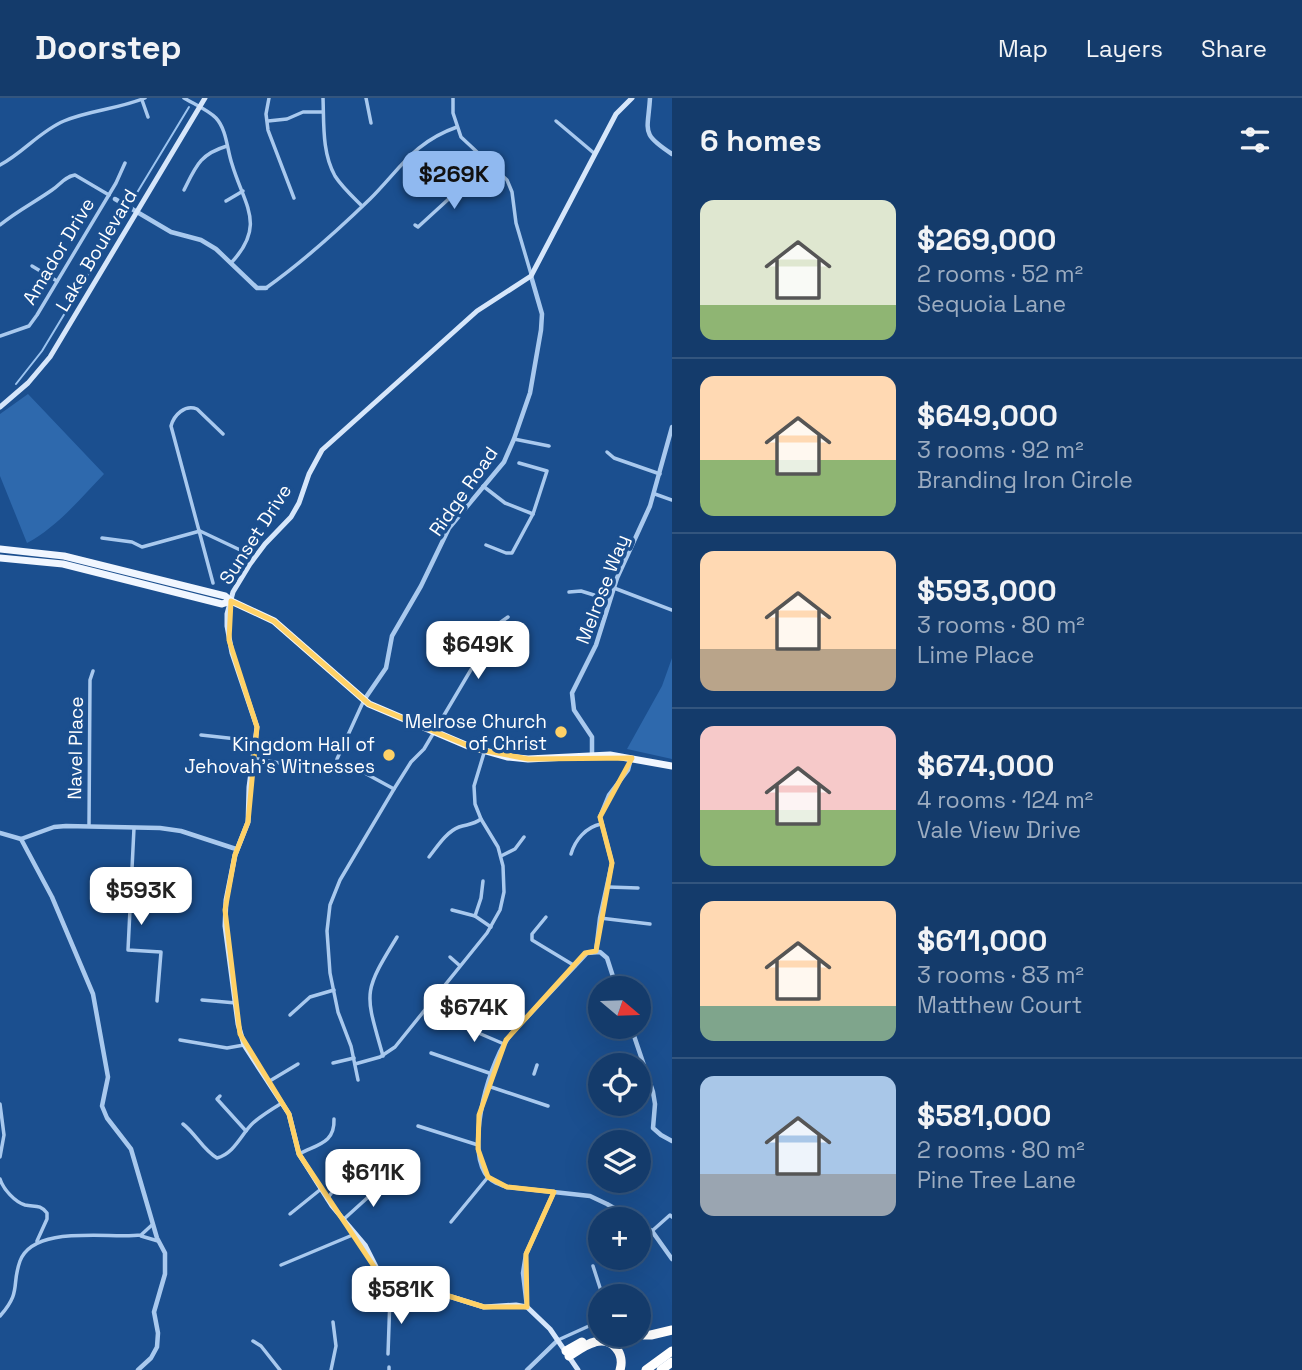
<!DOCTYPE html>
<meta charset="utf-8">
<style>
body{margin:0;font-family:"Space Grotesk",sans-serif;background:#1d4271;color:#f1f3f6;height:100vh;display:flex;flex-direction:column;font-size:26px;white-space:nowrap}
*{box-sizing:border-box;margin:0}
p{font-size:23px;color:#9dadc1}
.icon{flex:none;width:38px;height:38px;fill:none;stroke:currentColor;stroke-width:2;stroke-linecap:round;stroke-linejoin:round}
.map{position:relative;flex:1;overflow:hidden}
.side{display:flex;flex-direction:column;background:#143b6b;width:630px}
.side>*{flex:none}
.needle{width:46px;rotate:109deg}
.buttons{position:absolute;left:588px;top:878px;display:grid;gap:14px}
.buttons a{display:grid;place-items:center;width:63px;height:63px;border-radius:50%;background:#143b6b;box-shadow:0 7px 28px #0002,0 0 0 2px #33557e;font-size:35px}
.price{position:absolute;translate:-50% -60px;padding:0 16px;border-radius:14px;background:#fff;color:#222;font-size:23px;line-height:46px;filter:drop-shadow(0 2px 4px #0008)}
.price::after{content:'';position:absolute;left:50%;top:42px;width:21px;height:16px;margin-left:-10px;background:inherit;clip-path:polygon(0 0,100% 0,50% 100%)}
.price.on{background:#90b9f0;color:#111}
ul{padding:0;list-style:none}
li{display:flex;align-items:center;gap:21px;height:175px;padding:0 28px}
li+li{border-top:2px solid #33557e}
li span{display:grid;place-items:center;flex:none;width:196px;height:140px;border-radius:14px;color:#555}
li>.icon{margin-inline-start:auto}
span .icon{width:84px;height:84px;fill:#fffc;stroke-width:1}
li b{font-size:30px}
h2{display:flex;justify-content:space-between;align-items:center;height:84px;padding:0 28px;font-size:30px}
header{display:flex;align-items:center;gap:42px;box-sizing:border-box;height:98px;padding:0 35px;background:#143b6b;border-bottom:2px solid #33557e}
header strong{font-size:33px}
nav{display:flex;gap:38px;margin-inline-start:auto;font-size:24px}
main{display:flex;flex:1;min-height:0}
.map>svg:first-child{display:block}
.green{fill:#2e69ad}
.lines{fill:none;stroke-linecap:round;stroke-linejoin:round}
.stream{stroke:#9cc4f0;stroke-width:2}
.minor{stroke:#a9c9ee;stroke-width:3.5}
.tertiary{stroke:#a9c9ee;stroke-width:4.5}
.secondary{stroke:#d6e6fa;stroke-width:5}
.primary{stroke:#f0f6ff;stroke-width:7}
.motorway{stroke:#fff;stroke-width:9}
.marked{fill:none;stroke:#ffd166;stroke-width:5;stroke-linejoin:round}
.poi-dot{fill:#ffd166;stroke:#1b4f8f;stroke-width:2.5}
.labels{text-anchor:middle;stroke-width:7;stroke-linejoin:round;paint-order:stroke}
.street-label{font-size:19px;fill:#fff;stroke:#1b4f8f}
.poi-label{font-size:19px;fill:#fff;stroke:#1b4f8f;text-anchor:end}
</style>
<header>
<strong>Doorstep</strong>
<nav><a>Map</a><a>Layers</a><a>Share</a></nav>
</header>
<main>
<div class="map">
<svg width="672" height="1272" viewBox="0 0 672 1272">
<rect width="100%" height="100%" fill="#1b4f8f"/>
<!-- green -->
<g class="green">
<path d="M28 296 104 376C81 400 56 430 27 445L0 378V316Z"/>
<polygon points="672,560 672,661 627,651 662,588"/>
</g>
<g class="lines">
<!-- stream -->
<g class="stream">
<polyline points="132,103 189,9"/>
<polyline points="16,286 42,253 126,114"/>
</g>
<!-- minor -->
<g class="minor">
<path d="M184 0C194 6 208 12 216 20 227 32 227 52 232 66 244 107 267 127 231 165"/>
<polyline points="269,0 266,16 268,32 294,100"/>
<path d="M323 0C324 26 322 55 335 78 342 89 353 99 362 108"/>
<polyline points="366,0 371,25"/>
<polyline points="453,0 453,15 461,39 507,82 512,94 516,125 531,176"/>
<polyline points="142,2 148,19"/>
<polyline points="268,23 287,21 303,14 323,14"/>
<polyline points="556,23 595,56"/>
<path d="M0 67C23 55 40 33 64 23 90 12 119 11 145 0"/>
<path d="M184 92C196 68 200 56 227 48"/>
<polyline points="226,103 243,93"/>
<path d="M0 127C17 113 35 104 52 92 61 86 64 79 75 77L109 97"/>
<polyline points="415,127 418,129 453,97 479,57"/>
<polyline points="32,168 57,183"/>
<path d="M266 190C304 163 337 133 370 101 400 71 414 44 457 29"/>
<polyline points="0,238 29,228 37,217 116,85 125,65"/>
<polyline points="514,341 549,348"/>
<polyline points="607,354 614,360 660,376"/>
<polyline points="483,388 505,405 533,416"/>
<polyline points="655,396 672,402"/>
<polyline points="102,440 132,444 142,449 200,433 255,459"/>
<polyline points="486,447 506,455 512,455 533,416 547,373 519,365"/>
<path d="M213 485 171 328C174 317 185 306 197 311L223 336"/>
<polyline points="614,490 672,512"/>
<polyline points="569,494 581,493 610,502"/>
<polyline points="201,637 255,643"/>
<polyline points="253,660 306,670"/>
<polyline points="337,661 364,602"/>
<polyline points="361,673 394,691"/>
<polyline points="89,728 90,582 93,573"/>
<polyline points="134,730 128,852 161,854 157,903"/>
<path d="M571 756C575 742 586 729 601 726"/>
<polyline points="501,758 515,751 524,739"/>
<path d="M429 759C437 749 446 734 459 729 468 726 473 727 481 721"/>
<polyline points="608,789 638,790"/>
<polyline points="452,812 475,818 491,829"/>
<polyline points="475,818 481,800 483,783"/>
<polyline points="546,819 532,836 532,842 575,868"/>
<polyline points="600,820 650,826"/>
<polyline points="450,859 459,867"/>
<polyline points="202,902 236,905"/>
<polyline points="290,917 310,899 334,892"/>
<polyline points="453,924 504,946"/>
<polyline points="180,942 227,950 244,947"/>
<polyline points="431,955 492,976"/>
<path d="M383 958C365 894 362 896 397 839"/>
<polyline points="333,965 354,960"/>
<polyline points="355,966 380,959 395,949 487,835 500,812 504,794 503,768 498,749 481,721 475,706 474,688 484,655"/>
<polyline points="534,976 537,967"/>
<polyline points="358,982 351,948 338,914 330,875 327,833 330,807 340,782 394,691 411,664 424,651 498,526 508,519"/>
<polyline points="268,984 298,966"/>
<polyline points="488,988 548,1008"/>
<polyline points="220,998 217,1001 246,1033"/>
<polyline points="0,1006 4,1037 0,1059"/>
<path d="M183 1026C196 1036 203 1052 217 1060 235 1055 241 1036 253 1025 262 1017 272 1011 282 1005"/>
<polyline points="418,1028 478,1047"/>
<path d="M299 1056C318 1046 335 1045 334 1021"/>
<path d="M0 1081C3 1091 15 1104 25 1107 35 1109 40 1106 47 1115V1121L37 1143"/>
<polyline points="327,1101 358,1060"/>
<polyline points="290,1116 321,1091"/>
<polyline points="344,1121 387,1082"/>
<polyline points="451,1124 488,1079"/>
<polyline points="652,1133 670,1117 672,1119"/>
<polyline points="141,1138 158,1143"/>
<polyline points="281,1167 355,1136"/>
<polyline points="593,1168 603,1199"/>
<path d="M0 1218C22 1193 11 1188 20 1163 34 1126 109 1141 141 1137L153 1126"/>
<polyline points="558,1242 600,1223"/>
<polyline points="253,1243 261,1248 280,1272"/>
<polyline points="388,1256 390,1199"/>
<polyline points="389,1269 389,1272"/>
<polyline points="331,1272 336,1248 333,1224"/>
</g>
<!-- tertiary -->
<g class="tertiary">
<path d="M650 0C648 34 640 35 672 56"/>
<polyline points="115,101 171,134 201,142 216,151 257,190 266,190"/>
<polyline points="364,602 386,570 392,538 421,488 449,430 504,364 514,341 530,295 541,232 542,216 531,178"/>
<polyline points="592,657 592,639 574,612 572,595 596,547 617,480 650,408 672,329"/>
<polyline points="0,735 21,741 54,729 66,728 160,730 181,733 236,751"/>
<polyline points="21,741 52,799 93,896 108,979 102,1008 107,1020 131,1051 157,1140 165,1155 165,1176 154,1214 158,1235 157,1249 151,1260 138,1272"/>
<polyline points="596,853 600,820 612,765 600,719 609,697 628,672 631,660"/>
<path d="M617 891 607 860 600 854 587 855 512 935C490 960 466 1044 485 1075 490 1083 499 1086 507 1089L590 1098 607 1106 635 1122"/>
<polyline points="631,929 653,994 655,1006 653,1030 661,1037 672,1043"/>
<polyline points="639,1124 652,1133 672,1161"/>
<polyline points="527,1209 523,1175 526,1156 554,1094"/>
<polyline points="527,1272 558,1242"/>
</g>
<!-- secondary -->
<g class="secondary">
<polyline points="0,309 28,285 50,259 205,0"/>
<polyline points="578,1272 550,1231 527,1209 516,1207 484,1209 439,1195 425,1196 405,1209 395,1206 365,1147 332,1108 299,1056 289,1016 244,947 238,926 225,828 226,802 235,757 248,724 249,689 257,629 232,555 227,528 227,516 233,494 250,466 265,446 291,419 299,405 309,376 322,352 477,213 531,178 616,16 632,0"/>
</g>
<!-- primary -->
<g class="primary">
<polyline points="0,451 64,458 225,498 231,503 274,523 369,606 468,648 507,659 528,661 610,657 672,668"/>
<polyline points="0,460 63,466 222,506 231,503"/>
</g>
<!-- motorway -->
<g class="motorway">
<polyline points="616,1237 651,1237 672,1232"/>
<polyline points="566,1253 582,1244"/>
<path d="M569 1258C577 1253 586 1246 595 1244 613 1239 625 1256 620 1272"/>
<polyline points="646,1272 672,1253"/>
<polyline points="661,1272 672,1264"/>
</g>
</g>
<!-- marked area -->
<path class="marked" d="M231 503 274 523 369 606 476 651 528 661 632 660 600 719 612 765 596 853 585 855 506 942 479 1017 478 1051 488 1079 507 1089 554 1094 526 1156 527 1209H484L439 1195 401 1209 299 1056 289 1016 240 936 225 812 235 757 248 724 257 629 229 542Z"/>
<!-- markers -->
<g class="poi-dot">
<circle cx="561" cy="634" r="7"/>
<circle cx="389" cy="657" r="7"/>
</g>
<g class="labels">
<!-- street labels -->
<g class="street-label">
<text transform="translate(96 152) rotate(-59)" y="7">Lake Boulevard</text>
<text transform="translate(58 153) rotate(-59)" y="7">Amador Drive</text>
<text transform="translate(463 393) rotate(-55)" y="7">Ridge Road</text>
<text transform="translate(255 436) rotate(-57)" y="7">Sunset Drive</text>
<text transform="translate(602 491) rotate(-69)" y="7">Melrose Way</text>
<text transform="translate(75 650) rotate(-89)" y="7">Navel Place</text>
</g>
<!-- poi labels -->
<g class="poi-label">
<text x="547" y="630">Melrose Church<tspan x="547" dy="22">of Christ</tspan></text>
<text x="375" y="653">Kingdom Hall of<tspan x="375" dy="22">Jehovah’s Witnesses</tspan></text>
</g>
</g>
</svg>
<div class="buttons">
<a><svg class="needle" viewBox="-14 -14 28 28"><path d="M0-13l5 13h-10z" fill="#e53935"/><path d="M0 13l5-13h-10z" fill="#9dadc1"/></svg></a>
<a><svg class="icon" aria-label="locate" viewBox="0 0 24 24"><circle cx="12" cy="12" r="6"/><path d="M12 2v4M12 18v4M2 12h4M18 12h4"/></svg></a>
<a><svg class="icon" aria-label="layers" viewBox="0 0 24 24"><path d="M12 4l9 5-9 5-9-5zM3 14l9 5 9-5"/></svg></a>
<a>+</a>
<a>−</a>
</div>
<b class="price on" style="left:454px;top:113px">$269K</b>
<b class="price" style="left:478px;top:583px">$649K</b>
<b class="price" style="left:141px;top:829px">$593K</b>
<b class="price" style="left:474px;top:946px">$674K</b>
<b class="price" style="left:373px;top:1111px">$611K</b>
<b class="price" style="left:401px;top:1228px">$581K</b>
</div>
<section class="side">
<h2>6 homes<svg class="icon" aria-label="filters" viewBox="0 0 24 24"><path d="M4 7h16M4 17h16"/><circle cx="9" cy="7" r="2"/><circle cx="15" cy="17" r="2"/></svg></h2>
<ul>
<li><span style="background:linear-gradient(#dfe7d0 75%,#8fb573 0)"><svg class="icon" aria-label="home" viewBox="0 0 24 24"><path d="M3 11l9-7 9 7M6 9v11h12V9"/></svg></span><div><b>$269,000</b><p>2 rooms · 52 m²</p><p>Sequoia Lane</p></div></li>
<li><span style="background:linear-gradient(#ffd9b3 60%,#8fb573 0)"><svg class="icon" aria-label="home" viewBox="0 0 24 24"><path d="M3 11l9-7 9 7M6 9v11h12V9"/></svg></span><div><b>$649,000</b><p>3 rooms · 92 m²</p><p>Branding Iron Circle</p></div></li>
<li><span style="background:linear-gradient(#ffd9b3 70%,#b9a48a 0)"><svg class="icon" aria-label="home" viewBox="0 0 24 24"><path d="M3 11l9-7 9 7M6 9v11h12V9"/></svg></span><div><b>$593,000</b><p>3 rooms · 80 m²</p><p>Lime Place</p></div></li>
<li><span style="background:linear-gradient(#f6c9c9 60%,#8fb573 0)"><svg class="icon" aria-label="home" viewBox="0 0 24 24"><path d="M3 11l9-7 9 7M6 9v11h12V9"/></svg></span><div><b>$674,000</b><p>4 rooms · 124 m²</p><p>Vale View Drive</p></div></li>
<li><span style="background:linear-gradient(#ffd9b3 75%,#7fa58c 0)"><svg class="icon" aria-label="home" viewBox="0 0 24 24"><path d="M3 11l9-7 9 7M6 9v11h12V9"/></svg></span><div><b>$611,000</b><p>3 rooms · 83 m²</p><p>Matthew Court</p></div></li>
<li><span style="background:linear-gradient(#a9c7e8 70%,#9aa5b1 0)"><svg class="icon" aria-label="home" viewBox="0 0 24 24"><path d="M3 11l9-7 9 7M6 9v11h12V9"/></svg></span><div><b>$581,000</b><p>2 rooms · 80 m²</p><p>Pine Tree Lane</p></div></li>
</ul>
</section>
</main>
